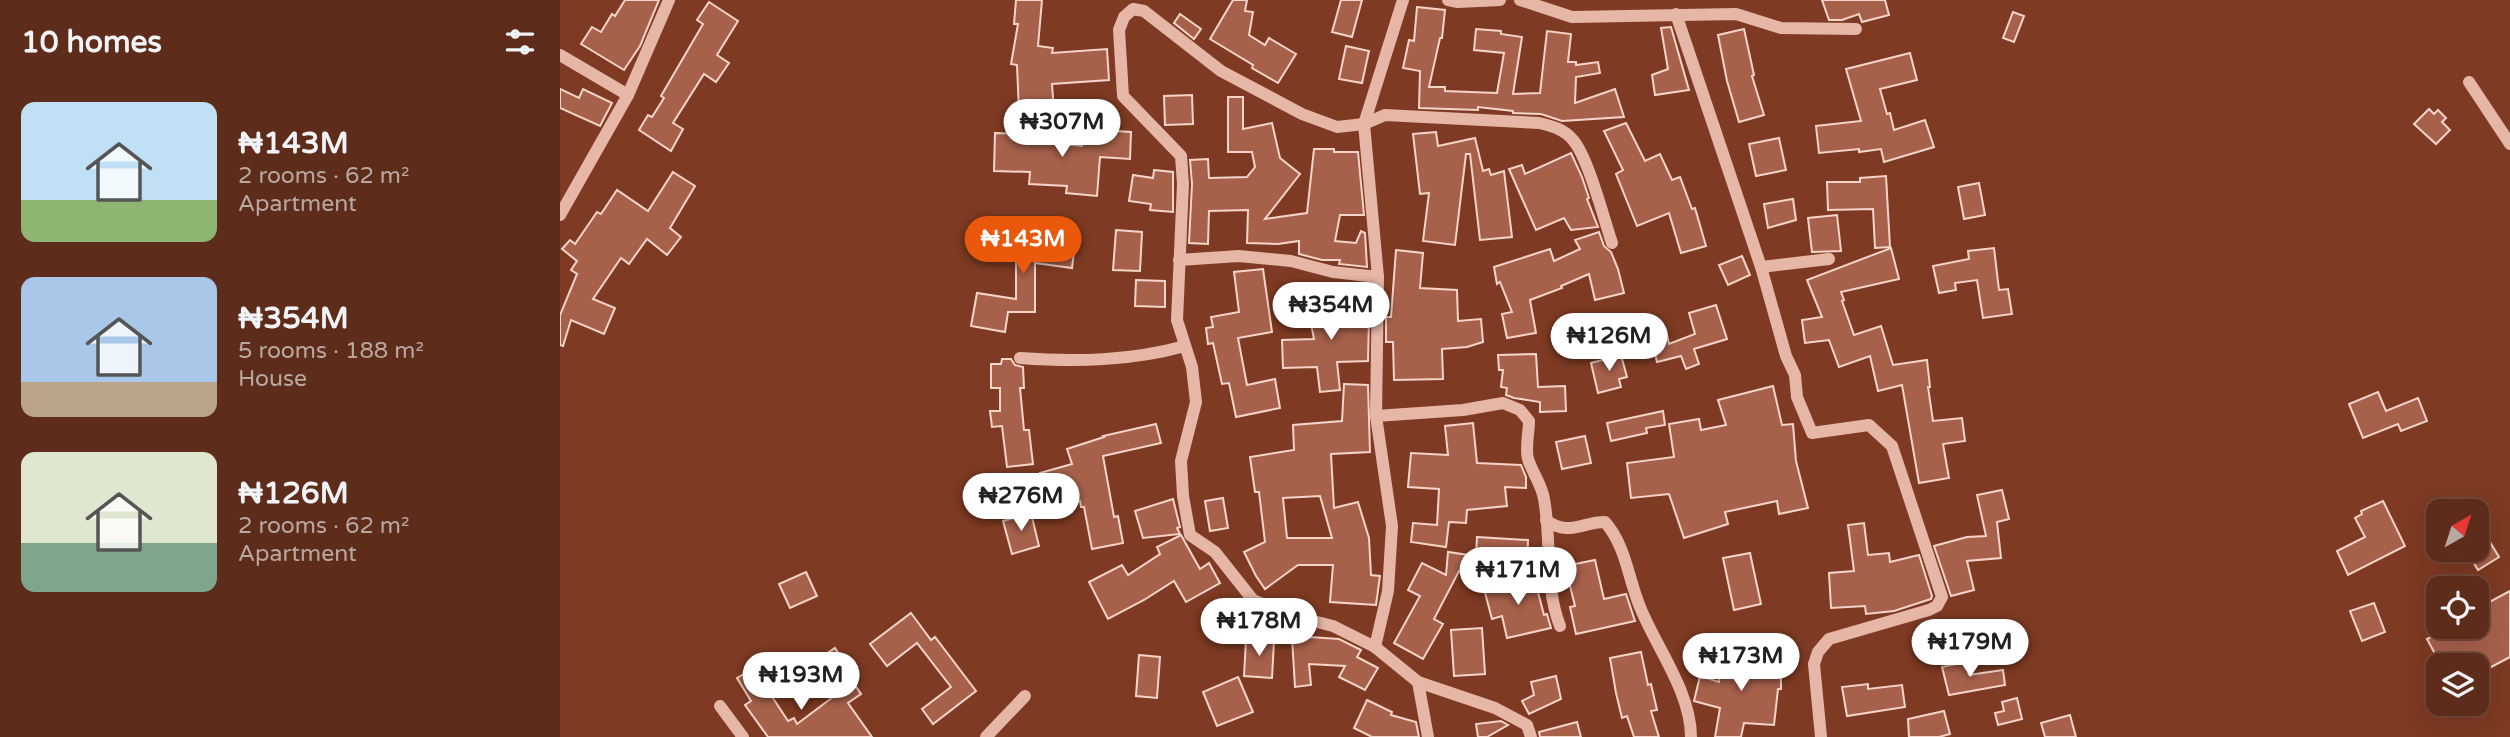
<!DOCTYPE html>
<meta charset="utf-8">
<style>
body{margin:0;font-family:"Varela Round",sans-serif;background:#673827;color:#f1f3f6;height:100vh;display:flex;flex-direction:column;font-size:26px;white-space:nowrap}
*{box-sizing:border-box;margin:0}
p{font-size:23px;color:#b9a7a2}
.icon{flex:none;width:38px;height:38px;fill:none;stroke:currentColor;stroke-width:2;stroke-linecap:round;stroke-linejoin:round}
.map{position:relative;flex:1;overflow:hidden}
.sheet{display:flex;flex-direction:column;background:#5e2c1a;width:560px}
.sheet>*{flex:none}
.needle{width:46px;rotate:39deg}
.tools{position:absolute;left:1866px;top:499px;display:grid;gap:14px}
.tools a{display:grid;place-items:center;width:63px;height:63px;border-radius:14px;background:#5e2c1a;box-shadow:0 7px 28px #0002,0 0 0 2px #734839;font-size:35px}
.price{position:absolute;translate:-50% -60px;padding:0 16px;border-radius:24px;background:#fff;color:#222;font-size:23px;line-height:46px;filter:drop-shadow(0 2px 4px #0008)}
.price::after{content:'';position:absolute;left:50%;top:42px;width:21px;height:16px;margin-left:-10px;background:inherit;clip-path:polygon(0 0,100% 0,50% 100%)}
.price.current{background:#ea580c;color:#fff}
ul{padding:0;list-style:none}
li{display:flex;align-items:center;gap:21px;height:175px;padding:0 21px}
li span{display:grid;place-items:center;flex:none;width:196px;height:140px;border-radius:14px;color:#555}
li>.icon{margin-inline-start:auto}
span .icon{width:84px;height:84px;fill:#fffc;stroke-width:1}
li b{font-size:30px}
h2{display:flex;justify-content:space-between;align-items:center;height:84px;padding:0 21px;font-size:30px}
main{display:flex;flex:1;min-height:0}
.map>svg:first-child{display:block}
.building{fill:#a7614b;stroke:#f5d4ca;stroke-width:2;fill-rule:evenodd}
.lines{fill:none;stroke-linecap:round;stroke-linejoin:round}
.minor{stroke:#e6b6a6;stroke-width:12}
</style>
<main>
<section class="sheet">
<h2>10 homes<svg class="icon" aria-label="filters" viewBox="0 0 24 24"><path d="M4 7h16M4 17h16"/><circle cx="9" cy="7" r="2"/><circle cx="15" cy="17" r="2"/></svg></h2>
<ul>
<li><span style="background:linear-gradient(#bfe0f5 70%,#8fb573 0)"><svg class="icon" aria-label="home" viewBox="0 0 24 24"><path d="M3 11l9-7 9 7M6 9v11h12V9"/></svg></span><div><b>₦143M</b><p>2 rooms · 62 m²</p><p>Apartment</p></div></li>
<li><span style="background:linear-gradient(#a9c7e8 75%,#b9a48a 0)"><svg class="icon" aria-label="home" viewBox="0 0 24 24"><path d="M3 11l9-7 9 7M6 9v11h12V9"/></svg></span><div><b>₦354M</b><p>5 rooms · 188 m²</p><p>House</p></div></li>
<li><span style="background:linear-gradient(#dfe7d0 65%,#7fa58c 0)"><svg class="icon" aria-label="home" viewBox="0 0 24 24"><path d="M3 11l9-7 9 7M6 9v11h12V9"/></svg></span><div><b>₦126M</b><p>2 rooms · 62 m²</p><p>Apartment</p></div></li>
</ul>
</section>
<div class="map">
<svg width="1950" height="737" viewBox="0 0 1950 737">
<rect width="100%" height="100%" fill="#7e3a22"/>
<!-- building -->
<g class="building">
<polygon points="65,0 99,0 80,46 64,70 21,44 32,27 41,32 52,14 55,16"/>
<polygon points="456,0 482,0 478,46 493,48 492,53 547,49 549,80 492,84 494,111 459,112 457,65 451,64 458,24 454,24"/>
<polygon points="673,0 687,0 685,11 693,12 689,35 705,45 709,38 736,54 718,83 692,68 693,65 650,39"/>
<polygon points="781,0 802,0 792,37 772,32"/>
<polygon points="1262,0 1325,0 1329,15 1302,22 1299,14 1282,20 1269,20"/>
<polygon points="149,2 178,21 157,55 169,63 156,82 144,74 113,123 123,129 111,151 79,130 88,115 92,117 104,98 101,96 143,24 137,20"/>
<polygon points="857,7 885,10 882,38 880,38 869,87 885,87 885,91 937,93 944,53 914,50 916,29 941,31 941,34 962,37 953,94 980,93 987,31 1011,34 1008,62 1016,62 1016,65 1038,62 1040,73 1016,77 1015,103 1055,89 1064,117 1002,121 981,114 953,113 953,111 918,107 918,110 859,108 860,71 843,68 849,40 854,41"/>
<polygon points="1453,12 1464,16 1454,42 1443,38"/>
<polygon points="620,14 641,29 634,39 614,23"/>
<polygon points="1111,27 1129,90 1095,95 1092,75 1108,69 1101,28"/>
<polygon points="1184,29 1194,75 1192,76 1204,115 1179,122 1167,81 1158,35"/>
<polygon points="786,46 809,51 802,83 779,79"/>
<polygon points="1350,53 1357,80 1320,89 1327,114 1330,113 1334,130 1365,120 1374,147 1324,162 1321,149 1299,152 1299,149 1259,153 1256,126 1301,121 1286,69"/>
<polygon points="0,89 19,98 23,89 52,103 40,126 0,108"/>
<polygon points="632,95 633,124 605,125 604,96"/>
<polygon points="668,97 683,97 683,129 712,123 720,158 740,174 705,219 747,213 754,149 774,149 774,152 798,152 804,215 780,215 775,241 796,243 801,231 805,233 807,267 779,264 780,260 762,260 739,254 739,241 718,244 687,243 688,210 649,211 648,244 629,243 632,184 630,160 648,159 649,178 687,177 695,167 692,152 668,152"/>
<polygon points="1869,109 1874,114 1878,110 1886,118 1882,122 1890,130 1876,144 1854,124"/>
<polygon points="1066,123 1085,161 1100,154 1112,180 1120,177 1132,209 1135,208 1146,246 1121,253 1109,213 1077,226 1056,174 1063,170 1044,131"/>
<polygon points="523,129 571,132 570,159 540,157 537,196 506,193 507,186 469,184 470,172 434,171 435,133 463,134 463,141 522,146"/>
<polygon points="876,132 878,146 915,138 923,171 929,169 931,175 944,171 952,237 920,240 910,154 906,154 895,245 863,241 869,193 860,194 853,134"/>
<polygon points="1219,138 1226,170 1196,176 1189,144"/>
<polygon points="1011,153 1022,177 1029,198 1027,199 1038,227 1011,230 1004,218 976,230 949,169 962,165 965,174"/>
<polygon points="594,170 613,172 613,212 590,210 591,204 569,201 573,175 593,178"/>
<polygon points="113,172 135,186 110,228 121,237 107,255 87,239 69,264 61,258 33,299 55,308 44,334 11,320 3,346 0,345 0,315 17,274 11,270 17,261 2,249 10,240 15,244 37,212 41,214 57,190 88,211"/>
<polygon points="1326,176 1330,247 1315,248 1313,209 1268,210 1267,182 1300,182 1300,178"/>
<polygon points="1419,183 1425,215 1404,219 1398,187"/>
<polygon points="1233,199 1236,220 1208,228 1204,204"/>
<polygon points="1277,215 1281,251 1252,252 1248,218"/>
<polygon points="452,229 485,239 486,232 516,236 512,268 475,263 475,312 448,312 445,332 411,326 417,293 456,299 456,260 443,256"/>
<polygon points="556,230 582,232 580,271 553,270"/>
<polygon points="1039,232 1044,246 1051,252 1058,269 1064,293 1035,300 1029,274 1001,286 1002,288 970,300 976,333 947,338 942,314 952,312 940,282 937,284 934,267 990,249 994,261 1020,249 1015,240"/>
<polygon points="1331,248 1339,279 1281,292 1284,300 1282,301 1294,335 1321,326 1333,365 1367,360 1370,387 1368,387 1373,421 1402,418 1405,441 1383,444 1389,478 1359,483 1342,385 1318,391 1310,356 1279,367 1269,340 1245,343 1242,320 1262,317 1247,280"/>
<polygon points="1434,248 1439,290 1448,289 1452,314 1423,318 1417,280 1395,283 1396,290 1379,293 1373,266 1409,259 1408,251"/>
<polygon points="836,250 863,253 860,288 897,290 898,321 921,319 923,342 907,347 882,349 883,379 834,380 833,342 826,342 826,317 831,317"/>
<polygon points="1182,256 1190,275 1168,285 1159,265"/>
<polygon points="703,269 712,332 678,338 687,385 715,379 720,408 676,417 669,383 662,384 653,343 648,344 646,328 653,327 651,317 679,312 674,272"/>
<polygon points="576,280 605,281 605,307 575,306"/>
<polygon points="787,286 788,313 800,312 800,318 809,318 808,361 777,362 780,390 760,392 757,367 723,368 722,340 754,339 750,319 772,314 771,287"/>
<polygon points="1156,305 1167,339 1134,349 1139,364 1126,369 1121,356 1097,362 1090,333 1106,330 1109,344 1135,334 1129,313"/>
<polygon points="976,354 978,387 1005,386 1006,411 980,412 980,402 954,398 946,395 947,388 941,387 943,370 939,370 938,355"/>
<polygon points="1061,355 1067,377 1059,379 1061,387 1038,393 1031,363"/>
<polygon points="442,359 451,359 455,365 463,367 464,388 460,388 464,430 469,430 473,464 447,467 442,426 432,427 430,411 440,411 440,388 431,388 431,364 441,364"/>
<path d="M784 384 808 385 810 452 771 454 774 508 798 502 809 538 811 575 820 576 816 605 770 602 773 565H738L705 589 696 576 684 552 705 542 699 492H695L690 457 734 450 733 425 782 421ZM760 496 772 538H727L723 498Z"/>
<polygon points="1213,386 1222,425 1233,424 1236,461 1248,508 1219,514 1217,501 1165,512 1168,524 1124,538 1109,494 1071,498 1067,463 1114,457 1109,424 1139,419 1141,430 1166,425 1158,400"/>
<polygon points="1818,392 1826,411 1858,398 1867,421 1841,431 1838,424 1803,438 1789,404"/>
<polygon points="1103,411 1105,425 1086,428 1087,433 1051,441 1047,423"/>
<polygon points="913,423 917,463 961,465 966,477 966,488 945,487 947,506 907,510 906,523 889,522 886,547 851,542 853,523 877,525 879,489 848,487 851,453 888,455 885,426"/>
<polygon points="596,424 601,443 543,456 554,517 558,516 563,543 532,549 524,507 521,507 520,501 491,509 480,473 512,464 507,449 544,437 543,436"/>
<polygon points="1025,436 1031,463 1002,469 996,442"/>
<polygon points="1442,490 1449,519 1437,522 1441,558 1407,561 1414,590 1391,596 1374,546 1407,537 1426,536 1417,495"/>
<polygon points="663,498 668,528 650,531 645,501"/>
<polygon points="613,499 620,527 617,528 620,534 583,538 575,511"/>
<polygon points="1823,501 1845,546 1788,575 1777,551 1805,537 1795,518 1802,514 1801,511"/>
<polygon points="471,513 479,546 452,554 443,521"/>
<polygon points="1916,519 1939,557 1918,570 1906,550 1916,550"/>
<polygon points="1304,523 1308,555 1329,553 1330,562 1359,555 1372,596 1371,599 1334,611 1306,614 1305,606 1271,608 1269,573 1294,571 1288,525"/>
<polygon points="621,535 640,569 649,563 660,583 626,602 614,581 584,600 548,619 529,582 562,565 568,575 600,554 597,547"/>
<polygon points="917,537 968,540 967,570 908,566 908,572 899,571 874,619 883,624 863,659 834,643 860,596 848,590 862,563 886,575 888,552 916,556"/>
<polygon points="1190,553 1201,604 1174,610 1163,558"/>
<polygon points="1035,560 1044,599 1066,594 1075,621 1016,634 1010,607 1015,606 1005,566"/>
<polygon points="246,572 257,596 230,608 219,584"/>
<polygon points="974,577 984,615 987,614 991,628 947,638 942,616 932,619 924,589"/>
<polygon points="1950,591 1950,657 1916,675 1916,665 1881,665 1867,639 1880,633 1879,630 1887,626 1916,626 1916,609"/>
<polygon points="1814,603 1825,632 1802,641 1790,611"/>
<polygon points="351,613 371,640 375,637 416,691 373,724 362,709 391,687 357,643 327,666 310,644"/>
<polygon points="922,628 925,674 894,676 891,630"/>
<polygon points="750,637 779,639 801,650 797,657 818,668 805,690 779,677 785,666 749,664 751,685 735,687 732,638"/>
<polygon points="686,639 714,641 712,678 684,676"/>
<polygon points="275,648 283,660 240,688 232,677"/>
<polygon points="1162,649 1191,651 1189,665 1221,665 1221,689 1218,689 1214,725 1184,723 1181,737 1155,737 1160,708 1134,701 1140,676 1159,682"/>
<polygon points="1081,652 1088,685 1091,684 1097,710 1091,711 1099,737 1074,737 1067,716 1062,718 1056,693 1050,658"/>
<polygon points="579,655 600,657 597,698 576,696"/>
<polygon points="1405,662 1409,675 1443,670 1445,685 1389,695 1382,667"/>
<polygon points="200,664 215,688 209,692 228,721 234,718 237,724 293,682 301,694 288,703 312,737 208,737 185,705 191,701 177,678"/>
<polygon points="996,676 1001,699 969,714 962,701 974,695 971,682"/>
<polygon points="678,677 693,712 657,726 643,692"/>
<polygon points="1308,684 1308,689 1342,685 1345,707 1287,716 1282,687"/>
<polygon points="1457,698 1462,719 1438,725 1435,713 1444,711 1442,702"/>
<polygon points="807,700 832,712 831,715 856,722 859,737 812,737 794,728"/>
<polygon points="1384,711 1390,734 1379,737 1349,737 1348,719"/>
<polygon points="1510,715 1516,737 1485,737 1481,723"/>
<polygon points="941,721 948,725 927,737 918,737 916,724"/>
<polygon points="1017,722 1021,737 980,737 979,732"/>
</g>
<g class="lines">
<!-- minor -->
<g class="minor">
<polyline points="888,0 898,2 940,0"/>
<polyline points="960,0 1012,17 1176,14 1221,28 1296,29"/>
<polyline points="1116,14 1201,267 1226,356 1235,375 1237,397 1252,433 1309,425 1332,446 1382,597 1377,606 1369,610 1269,639 1258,652 1254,664 1261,737"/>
<polyline points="0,55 68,95"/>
<polyline points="1909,82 1950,144"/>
<polyline points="0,215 68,95 109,0"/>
<polyline points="619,260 679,256 731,261 773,272 818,277"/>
<polyline points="1201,267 1269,259"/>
<path d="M460 358C516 362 571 361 625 346"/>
<path d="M816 416 903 410 943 403 960 410 969 421C969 433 965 448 968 459 972 472 982 485 984 499 992 542 984 585 1000 626"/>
<path d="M986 520C1008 537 1022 522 1045 522 1066 546 1068 578 1080 607 1096 647 1131 692 1131 737"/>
<polyline points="815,647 828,591 832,526 816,416 818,277 804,124 843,0"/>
<polyline points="858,682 868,737"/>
<polyline points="160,706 183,737"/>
<polyline points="426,737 465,696"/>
<path d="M971 737 967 725 935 708 858 682 815 647 773 626 733 616 693 600 655 552 630 535 623 496 621 461 636 402 632 367 617 320 623 184 621 156 563 96 559 30 564 17 573 9 584 11 661 71 742 114 777 127 804 124 825 115 979 123C992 126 1004 129 1013 140 1028 157 1044 219 1052 243"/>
</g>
</g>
</svg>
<div class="tools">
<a><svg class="needle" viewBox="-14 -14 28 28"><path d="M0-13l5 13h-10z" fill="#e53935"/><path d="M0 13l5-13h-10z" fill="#b9a7a2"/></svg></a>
<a><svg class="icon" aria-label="locate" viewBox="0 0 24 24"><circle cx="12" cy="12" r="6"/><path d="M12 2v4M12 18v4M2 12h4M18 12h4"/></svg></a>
<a><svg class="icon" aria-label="layers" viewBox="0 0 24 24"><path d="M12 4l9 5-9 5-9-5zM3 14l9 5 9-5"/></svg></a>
</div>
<b class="price" style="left:502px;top:159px">₦307M</b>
<b class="price current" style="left:463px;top:276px">₦143M</b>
<b class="price" style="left:771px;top:342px">₦354M</b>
<b class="price" style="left:1049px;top:373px">₦126M</b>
<b class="price" style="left:461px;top:533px">₦276M</b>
<b class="price" style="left:958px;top:607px">₦171M</b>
<b class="price" style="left:699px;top:658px">₦178M</b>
<b class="price" style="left:1410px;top:679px">₦179M</b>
<b class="price" style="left:1181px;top:693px">₦173M</b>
<b class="price" style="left:241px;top:712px">₦193M</b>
</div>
</main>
